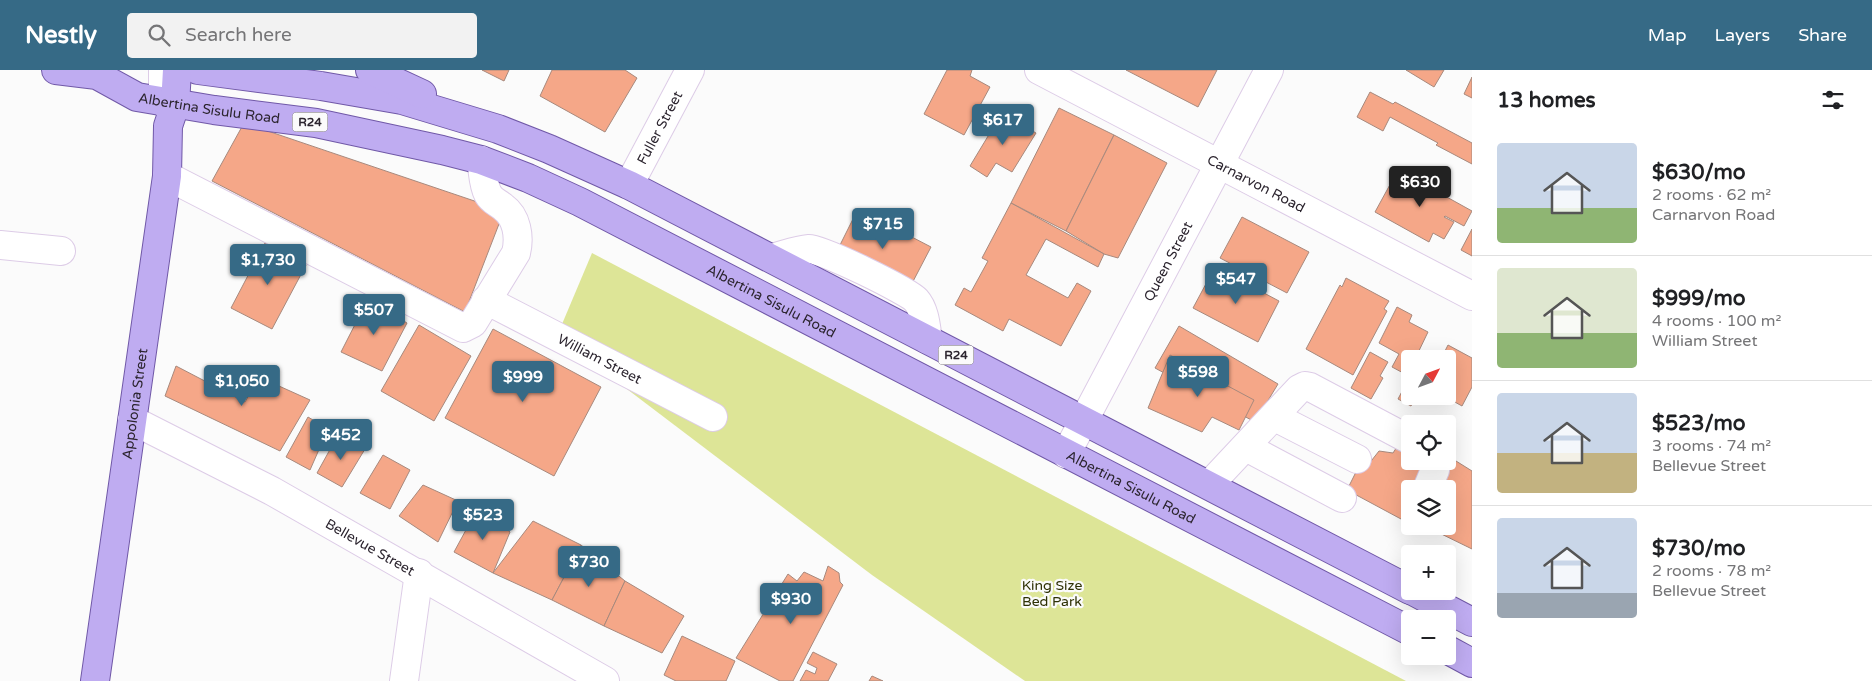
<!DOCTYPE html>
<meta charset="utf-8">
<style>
body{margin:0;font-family:"Varela Round",sans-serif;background:#f2f2f2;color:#202124;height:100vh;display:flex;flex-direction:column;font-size:19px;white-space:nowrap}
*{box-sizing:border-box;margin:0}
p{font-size:16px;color:#757577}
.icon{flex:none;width:28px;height:28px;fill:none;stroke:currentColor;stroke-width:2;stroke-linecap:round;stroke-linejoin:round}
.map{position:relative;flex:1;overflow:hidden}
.panel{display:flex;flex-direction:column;background:#fff;width:400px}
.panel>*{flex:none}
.needle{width:32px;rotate:49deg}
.fabs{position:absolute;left:1401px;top:280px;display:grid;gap:10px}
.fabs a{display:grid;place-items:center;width:55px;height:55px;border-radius:5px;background:#fff;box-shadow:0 5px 20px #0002;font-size:25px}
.price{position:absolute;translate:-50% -42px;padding:0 11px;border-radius:5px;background:#366a86;color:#fff;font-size:16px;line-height:32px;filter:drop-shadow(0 1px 2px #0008)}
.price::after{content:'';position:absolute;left:50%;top:30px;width:15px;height:11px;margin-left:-8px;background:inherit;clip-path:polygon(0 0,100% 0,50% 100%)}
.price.selected{background:#222;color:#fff}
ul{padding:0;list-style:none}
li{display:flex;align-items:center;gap:15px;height:125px;padding:0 25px}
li+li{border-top:1px solid #e0e0e0}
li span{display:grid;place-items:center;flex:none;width:140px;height:100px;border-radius:5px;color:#555}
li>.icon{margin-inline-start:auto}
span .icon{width:60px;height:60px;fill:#fffc;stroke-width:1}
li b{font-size:21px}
h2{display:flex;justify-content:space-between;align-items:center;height:60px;padding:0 25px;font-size:21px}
header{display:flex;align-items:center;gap:30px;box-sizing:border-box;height:70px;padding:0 25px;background:#366a86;color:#fff}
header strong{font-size:24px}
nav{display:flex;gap:28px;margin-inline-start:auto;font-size:18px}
.search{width:350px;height:45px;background:#f2f2f2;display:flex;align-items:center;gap:12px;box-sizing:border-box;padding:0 18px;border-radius:5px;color:#757577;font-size:19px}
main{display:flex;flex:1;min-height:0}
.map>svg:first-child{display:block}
.green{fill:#dde597}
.building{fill:#f5a788;stroke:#a7897d}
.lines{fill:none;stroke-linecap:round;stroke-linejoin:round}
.minor-casing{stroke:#ddcce7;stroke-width:30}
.major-casing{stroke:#7058a7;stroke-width:30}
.minor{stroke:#fff;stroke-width:28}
.major{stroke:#bfacf1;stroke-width:28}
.labels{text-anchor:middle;stroke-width:4.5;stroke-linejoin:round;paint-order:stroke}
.shield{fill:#fbfbfb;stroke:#6a656c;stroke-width:1}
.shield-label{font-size:12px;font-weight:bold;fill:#2c252f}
.street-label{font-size:14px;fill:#2c252f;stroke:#fbfbfb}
.park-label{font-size:14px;fill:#2e3104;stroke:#fbfbfb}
</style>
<header>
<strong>Nestly</strong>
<div class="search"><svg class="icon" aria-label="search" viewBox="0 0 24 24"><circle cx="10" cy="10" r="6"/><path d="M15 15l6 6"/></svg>Search here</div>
<nav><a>Map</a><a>Layers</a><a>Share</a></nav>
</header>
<main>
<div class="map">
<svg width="1472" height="611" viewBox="0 0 1472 611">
<rect width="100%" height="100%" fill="#fbfbfb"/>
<!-- green -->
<polygon class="green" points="592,183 1406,611 1025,611 872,505 557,266"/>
<!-- building -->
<g class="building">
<polygon points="482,0 509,0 504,11"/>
<polygon points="552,0 625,0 637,8 605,62 540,26"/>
<polygon points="947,0 972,0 970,6 990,17 964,65 924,44"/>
<polygon points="1126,0 1217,0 1198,37"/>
<polygon points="1406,0 1444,0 1434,17"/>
<polygon points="1472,7 1472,28 1464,24"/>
<polygon points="1370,22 1393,34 1395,32 1472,73 1472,94 1436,75 1438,73 1390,47 1383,61 1357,47"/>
<polygon points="1059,38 1114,65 1066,161 1011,133"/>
<polygon points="1002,43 1036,63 1012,102 996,93 987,107 970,96"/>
<polygon points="244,53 504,141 465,242 212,111"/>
<polygon points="1114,65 1167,93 1118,188 1104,184 1066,161"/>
<polygon points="1398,100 1472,141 1464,156 1445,146 1444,147 1454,152 1444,169 1433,163 1429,172 1375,142"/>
<polygon points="1011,133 1104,184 1098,197 1046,169 1026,205 1068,228 1077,213 1091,221 1061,276 1009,249 1003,261 955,235 964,218 971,222 988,191 982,188"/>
<polygon points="858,139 931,177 908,221 836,183"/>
<polygon points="1242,147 1309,182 1287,223 1220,188"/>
<polygon points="1472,159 1472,186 1461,180"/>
<polygon points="265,173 306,195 272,259 231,238"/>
<polygon points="1215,197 1279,231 1258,272 1193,238"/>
<polygon points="1346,208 1389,231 1384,239 1387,241 1353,305 1306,279 1340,215 1342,217"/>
<polygon points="368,229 407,253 382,301 341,282"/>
<polygon points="1397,237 1412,245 1409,252 1428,262 1415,289 1410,289 1410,298 1407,305 1392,297 1399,284 1379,273"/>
<polygon points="419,255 471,286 434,351 381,321"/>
<polygon points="1179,256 1278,314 1255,352 1155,298"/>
<polygon points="493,259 601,317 554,406 445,348"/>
<polygon points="1448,275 1472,288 1472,317 1462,336 1444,326 1448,326 1448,289 1441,289"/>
<polygon points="1370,282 1388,292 1380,306 1383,308 1371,329 1351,318"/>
<polygon points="1170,285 1254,330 1239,360 1212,347 1202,362 1148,338"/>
<polygon points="176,296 245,332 259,307 310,330 280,381 165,326"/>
<polygon points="1407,312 1410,314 1410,326 1416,326 1411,336 1398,329"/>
<polygon points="308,347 328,359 310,400 286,387"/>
<polygon points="338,365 365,379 342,417 317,403"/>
<polygon points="1402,369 1410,374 1410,391 1433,391 1417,419 1410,419 1410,432 1401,449 1347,420 1362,390 1368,395 1379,381 1393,383"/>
<polygon points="383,385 410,400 390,439 360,423"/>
<polygon points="1448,386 1472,401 1472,479 1425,456 1448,456 1448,419 1431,419"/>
<polygon points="423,415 458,431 438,472 399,446"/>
<polygon points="479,436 510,462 493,503 454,482"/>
<polygon points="533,451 581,475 552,530 493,503"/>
<polygon points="581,475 625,511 604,556 552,530"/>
<polygon points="828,496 839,503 840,512 843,515 793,611 780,611 736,588 788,504 797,511 804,502 823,511"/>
<polygon points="625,511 684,546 662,583 604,556"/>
<polygon points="682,566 735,591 726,611 676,611 664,605"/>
<polygon points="813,582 837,594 828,611 800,611 806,600 815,604 817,598 807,593"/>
<polygon points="872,606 883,611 869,611"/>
</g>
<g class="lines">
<defs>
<g id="minor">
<path id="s1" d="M1039 0 1472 226"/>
<polyline points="163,32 163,0"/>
<path d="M167 106 463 258 473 253 516 183C520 167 517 147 503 137 497 132 492 131 488 124 483 115 483 100 481 90"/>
<path id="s2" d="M629 115 690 0"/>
<polyline points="0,175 61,181"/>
<path d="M772 188C784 185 797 180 809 179 820 178 908 221 916 230 925 240 926 257 928 270"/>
<path id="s3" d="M486 230 713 347"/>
<polyline points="1275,347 1357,389"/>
<path id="s4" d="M132 350 272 421 605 611"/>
<polyline points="1246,377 1342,428"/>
<path id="s5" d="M1066 384 1269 0"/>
<polyline points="1209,415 1299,319 1305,316 1310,317 1410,370"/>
<polyline points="1427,419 1435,400 1436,391"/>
<polyline points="404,611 419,503"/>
</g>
<g id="major">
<path id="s6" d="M56 0 97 5 137 27 214 40 316 53 442 80 481 90 528 108 580 132 1410 561"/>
<polyline points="198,0 321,16 402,30 498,59 549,79 629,115 1410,520"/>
<polyline points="370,0 422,24"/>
<polyline points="1413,521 1472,552"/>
<polyline points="1448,580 1472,593"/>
<path id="s7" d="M95 611 167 106 168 56 175 35 177 0"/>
</g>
</defs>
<!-- minor casing -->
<use href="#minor" class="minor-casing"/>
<!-- major casing -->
<use href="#major" class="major-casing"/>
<!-- minor -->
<use href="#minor" class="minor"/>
<!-- major -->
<use href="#major" class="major"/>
</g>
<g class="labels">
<!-- shield labels -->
<g class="shield">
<rect x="292.5" y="42.5" width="35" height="19" rx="4"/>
<rect x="938.5" y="275.5" width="35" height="19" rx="4"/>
</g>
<g class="shield-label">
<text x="310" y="56">R24</text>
<text x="956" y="289">R24</text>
</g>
<!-- street labels -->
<g class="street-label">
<text dy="5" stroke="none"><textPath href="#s6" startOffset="160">Albertina Sisulu Road</textPath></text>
<text dy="5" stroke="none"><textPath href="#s2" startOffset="65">Fuller Street</textPath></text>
<text dy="5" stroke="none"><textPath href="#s1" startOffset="245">Carnarvon Road</textPath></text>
<text dy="5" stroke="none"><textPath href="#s5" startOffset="218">Queen Street</textPath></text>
<text dy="5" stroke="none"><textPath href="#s6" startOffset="760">Albertina Sisulu Road</textPath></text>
<text dy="5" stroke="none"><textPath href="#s3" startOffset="128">William Street</textPath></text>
<text dy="5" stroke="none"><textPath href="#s7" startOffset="280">Appolonia Street</textPath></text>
<text dy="5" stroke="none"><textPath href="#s6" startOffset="1165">Albertina Sisulu Road</textPath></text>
<text dy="5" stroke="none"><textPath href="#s4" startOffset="270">Bellevue Street</textPath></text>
</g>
<!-- park labels -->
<g class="park-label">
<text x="1052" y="520">King Size<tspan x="1052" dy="16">Bed Park</tspan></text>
</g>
</g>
</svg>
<div class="fabs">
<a><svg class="needle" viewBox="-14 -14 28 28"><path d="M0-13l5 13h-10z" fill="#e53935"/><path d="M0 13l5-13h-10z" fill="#757577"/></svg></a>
<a><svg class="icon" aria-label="locate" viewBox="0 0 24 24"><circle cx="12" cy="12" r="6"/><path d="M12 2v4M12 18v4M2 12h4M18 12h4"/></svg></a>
<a><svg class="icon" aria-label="layers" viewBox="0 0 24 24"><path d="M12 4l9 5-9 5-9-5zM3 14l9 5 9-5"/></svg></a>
<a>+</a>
<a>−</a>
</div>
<b class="price" style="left:1003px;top:76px">$617</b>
<b class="price selected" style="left:1420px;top:138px">$630</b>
<b class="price" style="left:883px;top:180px">$715</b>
<b class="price" style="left:268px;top:216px">$1,730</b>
<b class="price" style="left:1236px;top:235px">$547</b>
<b class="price" style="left:374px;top:266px">$507</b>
<b class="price" style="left:1198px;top:328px">$598</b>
<b class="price" style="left:523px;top:333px">$999</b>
<b class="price" style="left:242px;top:337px">$1,050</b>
<b class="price" style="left:341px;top:391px">$452</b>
<b class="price" style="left:483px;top:471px">$523</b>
<b class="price" style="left:589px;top:518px">$730</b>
<b class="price" style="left:791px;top:555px">$930</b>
</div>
<section class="panel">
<h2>13 homes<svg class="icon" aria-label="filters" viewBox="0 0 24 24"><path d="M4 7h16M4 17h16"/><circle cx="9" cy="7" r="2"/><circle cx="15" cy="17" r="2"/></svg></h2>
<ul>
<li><span style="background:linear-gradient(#c9d6e8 65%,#8fb573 0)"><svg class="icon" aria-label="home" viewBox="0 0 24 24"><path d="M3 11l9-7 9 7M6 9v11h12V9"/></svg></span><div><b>$630/mo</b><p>2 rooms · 62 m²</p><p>Carnarvon Road</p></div></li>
<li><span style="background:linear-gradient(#dfe7d0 65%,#8fb573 0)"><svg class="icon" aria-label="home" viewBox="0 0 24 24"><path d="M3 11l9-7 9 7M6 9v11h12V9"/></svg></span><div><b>$999/mo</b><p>4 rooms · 100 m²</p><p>William Street</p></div></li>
<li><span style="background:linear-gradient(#c9d6e8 60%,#c2b280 0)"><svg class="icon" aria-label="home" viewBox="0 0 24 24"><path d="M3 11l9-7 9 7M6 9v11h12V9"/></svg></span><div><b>$523/mo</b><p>3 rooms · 74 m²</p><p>Bellevue Street</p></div></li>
<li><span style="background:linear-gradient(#c9d6e8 75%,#9aa5b1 0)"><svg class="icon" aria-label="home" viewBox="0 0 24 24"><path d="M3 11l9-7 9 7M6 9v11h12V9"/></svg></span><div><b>$730/mo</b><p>2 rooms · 78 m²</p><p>Bellevue Street</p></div></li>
</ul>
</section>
</main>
